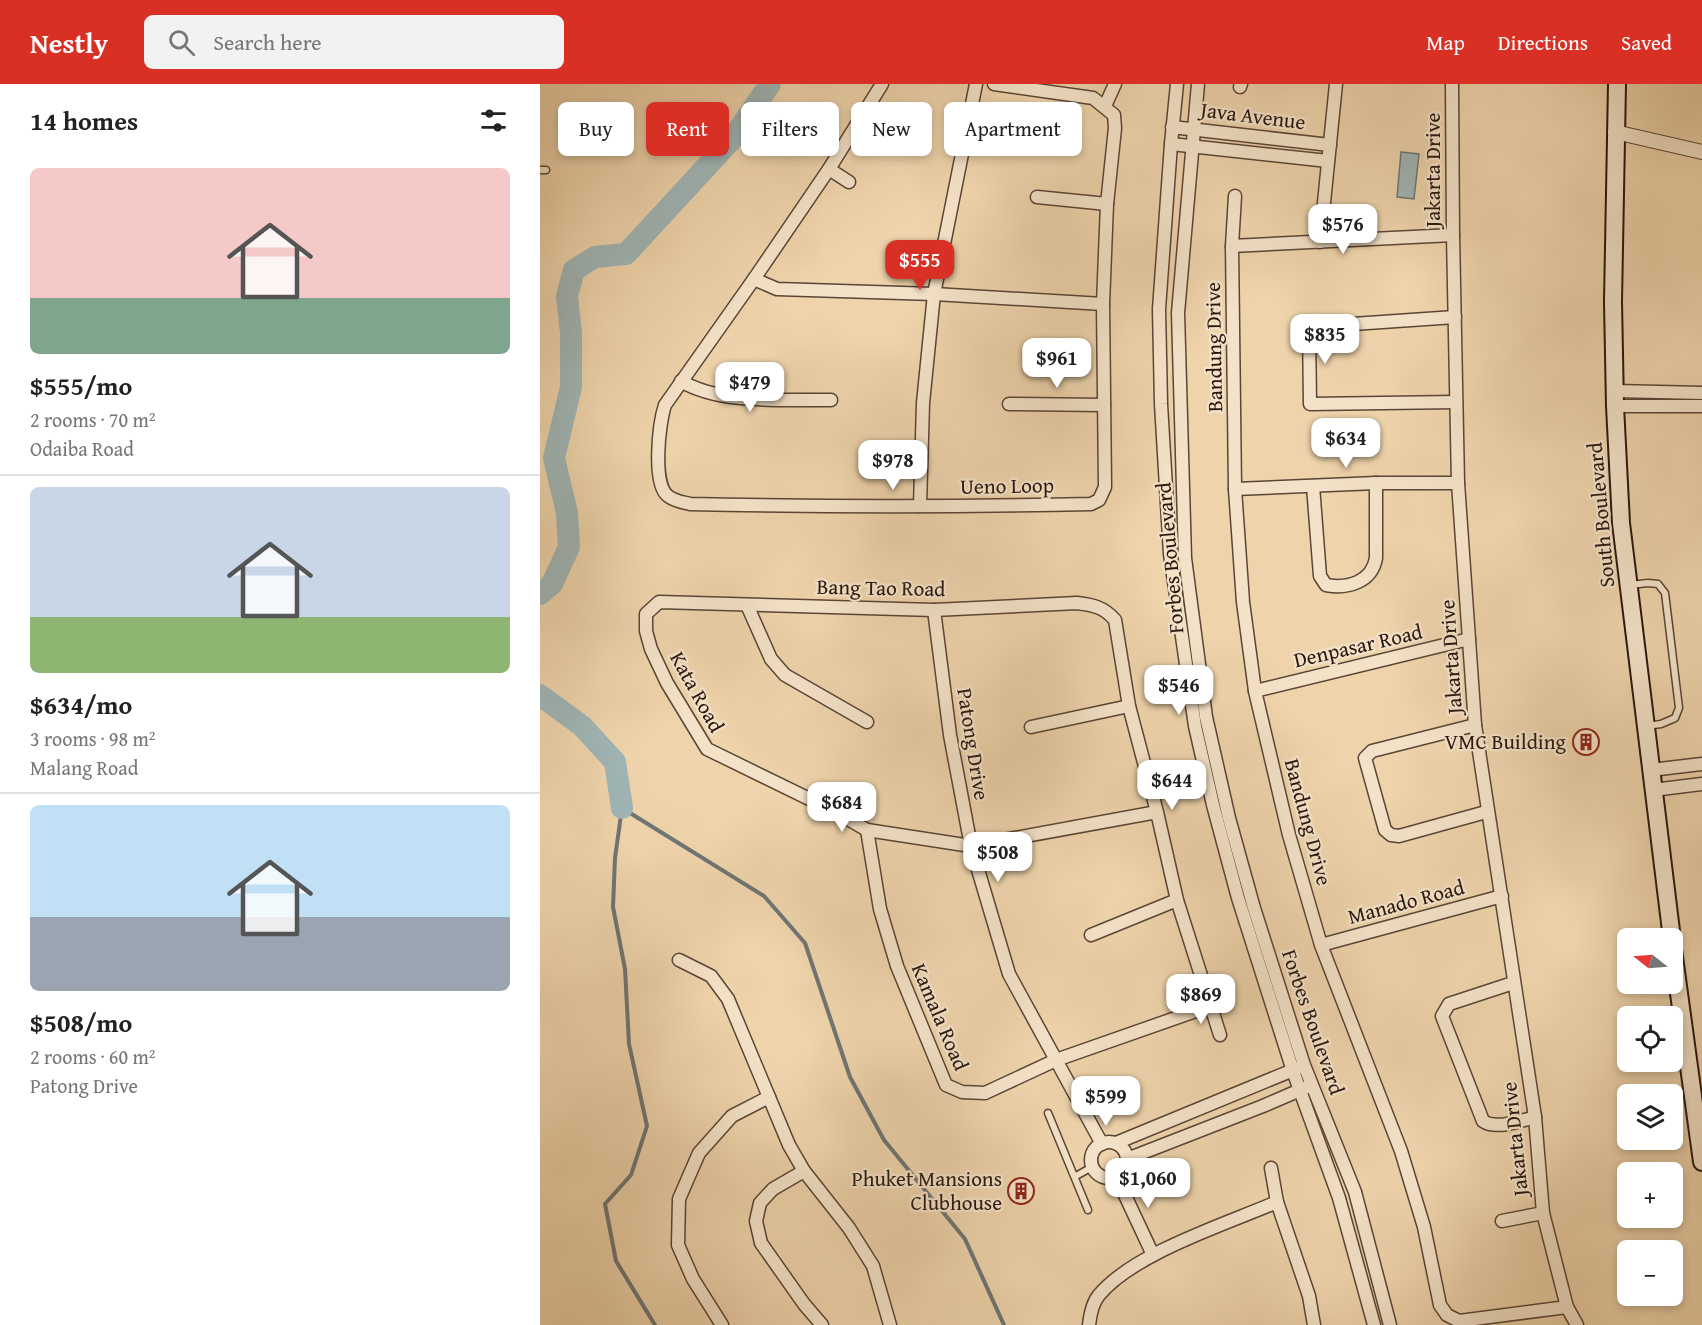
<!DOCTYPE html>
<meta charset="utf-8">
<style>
body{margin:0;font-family:"Gentium Book Plus",serif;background:#f2f2f2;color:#222;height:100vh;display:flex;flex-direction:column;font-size:22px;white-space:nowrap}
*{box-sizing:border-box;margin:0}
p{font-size:20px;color:#767676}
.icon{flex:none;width:33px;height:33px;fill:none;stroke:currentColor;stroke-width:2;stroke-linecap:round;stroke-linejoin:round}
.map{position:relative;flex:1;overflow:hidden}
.side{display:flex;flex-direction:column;background:#fff;width:540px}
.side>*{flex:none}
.banner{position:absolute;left:18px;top:18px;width:570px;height:54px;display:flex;gap:12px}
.needle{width:39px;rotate:287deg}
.fabs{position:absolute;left:1077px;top:844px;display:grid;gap:12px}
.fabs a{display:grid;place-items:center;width:66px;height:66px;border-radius:9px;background:#fff;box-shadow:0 3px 9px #0003;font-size:30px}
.price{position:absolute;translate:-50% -51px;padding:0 14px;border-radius:12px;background:#fff;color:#222;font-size:20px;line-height:39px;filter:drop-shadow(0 2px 3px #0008)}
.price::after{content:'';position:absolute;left:50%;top:36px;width:18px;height:14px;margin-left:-9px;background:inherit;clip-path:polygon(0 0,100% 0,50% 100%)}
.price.current{background:#d93025;color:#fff}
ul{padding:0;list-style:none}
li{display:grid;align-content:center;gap:12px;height:318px;padding:0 30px}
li+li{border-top:2px solid #e0e0e0}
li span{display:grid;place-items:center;height:186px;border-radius:9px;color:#555}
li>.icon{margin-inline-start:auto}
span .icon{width:108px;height:108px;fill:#fffc;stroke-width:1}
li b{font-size:26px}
h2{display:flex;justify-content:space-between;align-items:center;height:72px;padding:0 30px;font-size:26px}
.chip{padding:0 21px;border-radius:9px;background:#fff;box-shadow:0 3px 9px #0003;font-size:21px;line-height:54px}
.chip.current{background:#d93025;color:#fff}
header{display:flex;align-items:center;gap:36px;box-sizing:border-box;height:84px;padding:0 30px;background:#d93025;color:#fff}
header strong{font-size:28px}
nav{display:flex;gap:33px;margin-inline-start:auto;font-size:21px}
.search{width:420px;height:54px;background:#f2f2f2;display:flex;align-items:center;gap:15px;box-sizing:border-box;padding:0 21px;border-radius:9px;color:#767676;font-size:22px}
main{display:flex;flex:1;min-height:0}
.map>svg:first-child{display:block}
.water{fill:#9fb5b5;stroke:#6f7573;stroke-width:1.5}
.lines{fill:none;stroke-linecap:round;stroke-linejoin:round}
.stream{stroke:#6f7573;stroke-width:4}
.river{stroke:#9fb5b5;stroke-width:22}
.service-casing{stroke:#5a4536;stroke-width:9}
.minor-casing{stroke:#5a4536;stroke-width:15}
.tertiary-casing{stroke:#5a4536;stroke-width:16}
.secondary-casing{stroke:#28160f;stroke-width:20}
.service{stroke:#f4e2c8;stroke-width:6}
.minor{stroke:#f4e2c8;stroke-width:12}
.tertiary{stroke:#f4e2c8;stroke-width:14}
.secondary{stroke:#f4e2c8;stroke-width:16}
.labels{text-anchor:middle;stroke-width:4.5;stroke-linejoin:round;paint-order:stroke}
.street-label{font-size:21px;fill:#28160f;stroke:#f4e2c8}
.poi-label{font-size:21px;fill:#28160f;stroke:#f4e2c8;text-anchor:end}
</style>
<header>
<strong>Nestly</strong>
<div class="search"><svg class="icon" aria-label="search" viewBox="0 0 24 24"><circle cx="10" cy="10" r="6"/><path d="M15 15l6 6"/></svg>Search here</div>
<nav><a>Map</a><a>Directions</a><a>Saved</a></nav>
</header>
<main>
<section class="side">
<h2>14 homes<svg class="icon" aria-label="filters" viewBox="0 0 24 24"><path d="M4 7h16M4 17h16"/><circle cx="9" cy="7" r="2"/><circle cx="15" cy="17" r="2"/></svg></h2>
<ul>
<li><span style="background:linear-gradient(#f6c9c9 70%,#7fa58c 0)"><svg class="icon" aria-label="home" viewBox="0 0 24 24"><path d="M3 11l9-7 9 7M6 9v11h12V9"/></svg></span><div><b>$555/mo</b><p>2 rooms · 70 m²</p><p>Odaiba Road</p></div></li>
<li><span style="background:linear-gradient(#c9d6e8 70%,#8fb573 0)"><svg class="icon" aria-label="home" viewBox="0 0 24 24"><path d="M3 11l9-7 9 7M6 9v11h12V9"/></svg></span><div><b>$634/mo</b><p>3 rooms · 98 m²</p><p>Malang Road</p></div></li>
<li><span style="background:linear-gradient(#bfe0f5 60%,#9aa5b1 0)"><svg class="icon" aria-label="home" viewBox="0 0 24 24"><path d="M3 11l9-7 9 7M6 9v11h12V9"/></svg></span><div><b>$508/mo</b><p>2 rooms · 60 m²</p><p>Patong Drive</p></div></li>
</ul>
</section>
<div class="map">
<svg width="1162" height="1241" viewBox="0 0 1162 1241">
<rect width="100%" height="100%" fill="#eed3ab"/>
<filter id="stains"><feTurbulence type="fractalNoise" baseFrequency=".00333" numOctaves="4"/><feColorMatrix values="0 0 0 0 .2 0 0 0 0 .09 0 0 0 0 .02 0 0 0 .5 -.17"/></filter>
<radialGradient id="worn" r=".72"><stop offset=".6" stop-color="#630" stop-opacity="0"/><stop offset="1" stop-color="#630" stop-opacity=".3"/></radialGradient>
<!-- water -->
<polygon class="water" points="861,68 879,70 874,115 857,113"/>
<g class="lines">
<!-- stream -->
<polyline class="stream" points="115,1241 76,1177 65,1120 91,1091 107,1042 89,960 85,885 73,823 75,774 82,724 224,812 265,859 310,993 344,1056 425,1155 464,1241"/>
<!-- river -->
<g class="river">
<polyline points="0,510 12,500 29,463 27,429 14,374 31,303 31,249 27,212 34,186 55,173 86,170 193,54 230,0"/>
<polyline points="0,611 42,642 75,678 82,724"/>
</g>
<defs>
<g id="service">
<polyline points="0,86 6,86"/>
<polyline points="1090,501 1108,499 1118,500 1125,509 1139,624 1135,634 1121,640 1106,642"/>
<polyline points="508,1029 548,1126"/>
<polyline points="536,1092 552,1083"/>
</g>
<g id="minor">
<path d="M342 0 289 85 214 195 125 321C119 339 112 400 128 412 134 417 142 418 150 420 284 423 417 423 551 420L559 416 565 403 563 220 567 120 575 44 574 31 553 14 454 0"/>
<polyline points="637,0 631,60 619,225 621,320 630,470 655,642 673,721 698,814 753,987 799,1114 834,1241"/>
<polyline points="658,0 638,229 645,474 666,633 689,734 714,824 764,981 815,1108 850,1241"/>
<polyline points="912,0 913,151 918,399 935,641 995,1033 1003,1129 1027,1223 1037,1241"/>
<polyline points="700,3 701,0"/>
<polyline points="565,22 575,0"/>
<polyline points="632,43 790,61"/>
<polyline points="631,60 788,77"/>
<polyline points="289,85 309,98"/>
<polyline points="695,112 692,162 695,405 703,518 715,607 749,751 781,861 861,1067 884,1143 900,1221 907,1231 919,1237 1027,1223"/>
<polyline points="497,113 567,120"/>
<polyline points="780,158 796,0"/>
<polyline points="692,162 913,151"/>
<polyline points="214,195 237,205 394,210 563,220"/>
<polyline points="915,233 769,243 770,320 916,318"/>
<path d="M141 297C181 321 245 315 291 316"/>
<polyline points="1075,307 1162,309"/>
<polyline points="469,320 564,321"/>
<polyline points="1075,322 1162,322"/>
<path d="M773 402 780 492 786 501C808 505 832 498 836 474V399"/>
<polyline points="695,405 836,399 918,399"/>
<polyline points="380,422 383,319 394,210 436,0"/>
<polyline points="207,521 231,575 245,591 327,638"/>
<polyline points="394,526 410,651 431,762 469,890 562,1060"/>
<polyline points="715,607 929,555"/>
<polyline points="935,641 832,667 825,674 845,746 851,751 859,752 946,728"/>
<polyline points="491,643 589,622"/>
<polyline points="1111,686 1162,680"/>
<polyline points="1113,706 1162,700"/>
<path d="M617 728 431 762 327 746 296 728 167 665 127 599 111 565 106 547V530L119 518 394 526 537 519C553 521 564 523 575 536L589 622 617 728 637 816 680 951"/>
<polyline points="327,746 340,825 357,882 406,1001 422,1008 445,1009 516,976 670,922"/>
<polyline points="551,851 637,816"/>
<polyline points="781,861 962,812"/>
<polyline points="139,876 171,892 188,915 249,1061 264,1087 309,1144 333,1182 350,1241"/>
<path d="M973 899 909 920 902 932 943 1037C956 1046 980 1037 995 1033"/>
<circle cx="569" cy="1076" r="18"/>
<polyline points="576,1059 758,984"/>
<polyline points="587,1075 723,1022 767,1003"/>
<polyline points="731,1084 737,1118"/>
<polyline points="264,1087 233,1105 220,1119 216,1137 221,1159 264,1220 282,1241"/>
<polyline points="576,1092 613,1171"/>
<polyline points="962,1137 1003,1129"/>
<polyline points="182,1241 153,1195 138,1161 139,1115 159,1069 192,1032 229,1013"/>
<path d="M549 1241C550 1232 553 1218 559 1211 594 1169 686 1140 737 1118L769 1212 774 1241"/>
</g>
<polyline id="tertiary" points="1075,48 1162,68"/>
<g id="secondary">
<polyline points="1077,0 1073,218 1075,322 1081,439 1132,855"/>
<polyline points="1132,858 1162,1078"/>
</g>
</defs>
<!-- service casing -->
<use href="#service" class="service-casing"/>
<!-- minor casing -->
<use href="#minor" class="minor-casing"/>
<!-- tertiary casing -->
<use href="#tertiary" class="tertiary-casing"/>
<!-- secondary casing -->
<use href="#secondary" class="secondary-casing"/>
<!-- service -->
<use href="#service" class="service"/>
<!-- minor -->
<use href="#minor" class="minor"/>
<!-- tertiary -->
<use href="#tertiary" class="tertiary"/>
<!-- secondary -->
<use href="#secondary" class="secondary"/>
</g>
<!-- icons -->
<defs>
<symbol id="building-ring" viewBox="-11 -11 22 22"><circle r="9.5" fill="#f4e2c8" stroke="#8f2418" stroke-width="1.5"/><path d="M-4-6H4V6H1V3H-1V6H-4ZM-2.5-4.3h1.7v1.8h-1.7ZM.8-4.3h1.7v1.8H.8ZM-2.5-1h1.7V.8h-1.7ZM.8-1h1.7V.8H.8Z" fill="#8f2418"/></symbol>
</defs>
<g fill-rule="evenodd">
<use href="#building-ring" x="1031" y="643" width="30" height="30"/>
<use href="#building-ring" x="466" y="1092" width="30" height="30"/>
</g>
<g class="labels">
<!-- street labels -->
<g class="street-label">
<text transform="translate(713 32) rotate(7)" y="7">Java Avenue</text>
<text transform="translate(893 86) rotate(-90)" y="7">Jakarta Drive</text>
<text transform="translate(674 263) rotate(-91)" y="7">Bandung Drive</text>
<text transform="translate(467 402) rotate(-1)" y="7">Ueno Loop</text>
<text transform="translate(1061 431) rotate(-95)" y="7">South Boulevard</text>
<text transform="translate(630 474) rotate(-95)" y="7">Forbes Boulevard</text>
<text transform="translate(341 504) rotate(1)" y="7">Bang Tao Road</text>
<text transform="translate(818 562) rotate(-13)" y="7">Denpasar Road</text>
<text transform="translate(911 573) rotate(-94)" y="7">Jakarta Drive</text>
<text transform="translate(157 608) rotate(61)" y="7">Kata Road</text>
<text transform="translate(433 660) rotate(81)" y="7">Patong Drive</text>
<text transform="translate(768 738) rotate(75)" y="7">Bandung Drive</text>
<text transform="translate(866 818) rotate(-15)" y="7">Manado Road</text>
<text transform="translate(400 933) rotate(67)" y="7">Kamala Road</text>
<text transform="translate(773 938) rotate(71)" y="7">Forbes Boulevard</text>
<text transform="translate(975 1055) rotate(-96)" y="7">Jakarta Drive</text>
</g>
<!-- poi labels -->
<g class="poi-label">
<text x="1026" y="665">VMC Building</text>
<text x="462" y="1102">Phuket Mansions<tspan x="462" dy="24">Clubhouse</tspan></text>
</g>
</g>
<rect width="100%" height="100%" filter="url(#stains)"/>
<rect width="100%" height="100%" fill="url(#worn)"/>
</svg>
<div class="fabs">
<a><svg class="needle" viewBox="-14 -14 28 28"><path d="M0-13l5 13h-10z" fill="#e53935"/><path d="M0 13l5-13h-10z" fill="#767676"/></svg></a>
<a><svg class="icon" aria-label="locate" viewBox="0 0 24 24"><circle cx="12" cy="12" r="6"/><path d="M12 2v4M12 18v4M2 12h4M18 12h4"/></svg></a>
<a><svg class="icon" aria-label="layers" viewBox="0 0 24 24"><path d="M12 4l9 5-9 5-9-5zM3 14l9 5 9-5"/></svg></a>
<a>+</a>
<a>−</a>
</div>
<b class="price" style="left:803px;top:171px">$576</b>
<b class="price current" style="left:380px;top:207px">$555</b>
<b class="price" style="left:785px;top:281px">$835</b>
<b class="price" style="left:517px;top:305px">$961</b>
<b class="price" style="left:210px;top:329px">$479</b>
<b class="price" style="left:806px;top:385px">$634</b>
<b class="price" style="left:353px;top:407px">$978</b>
<b class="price" style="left:639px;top:632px">$546</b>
<b class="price" style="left:632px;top:727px">$644</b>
<b class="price" style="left:302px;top:749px">$684</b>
<b class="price" style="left:458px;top:799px">$508</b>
<b class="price" style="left:661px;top:941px">$869</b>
<b class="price" style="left:566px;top:1043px">$599</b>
<b class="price" style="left:608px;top:1125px">$1,060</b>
<div class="banner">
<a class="chip">Buy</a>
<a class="chip current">Rent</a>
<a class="chip">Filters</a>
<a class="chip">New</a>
<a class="chip">Apartment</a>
</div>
</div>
</main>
